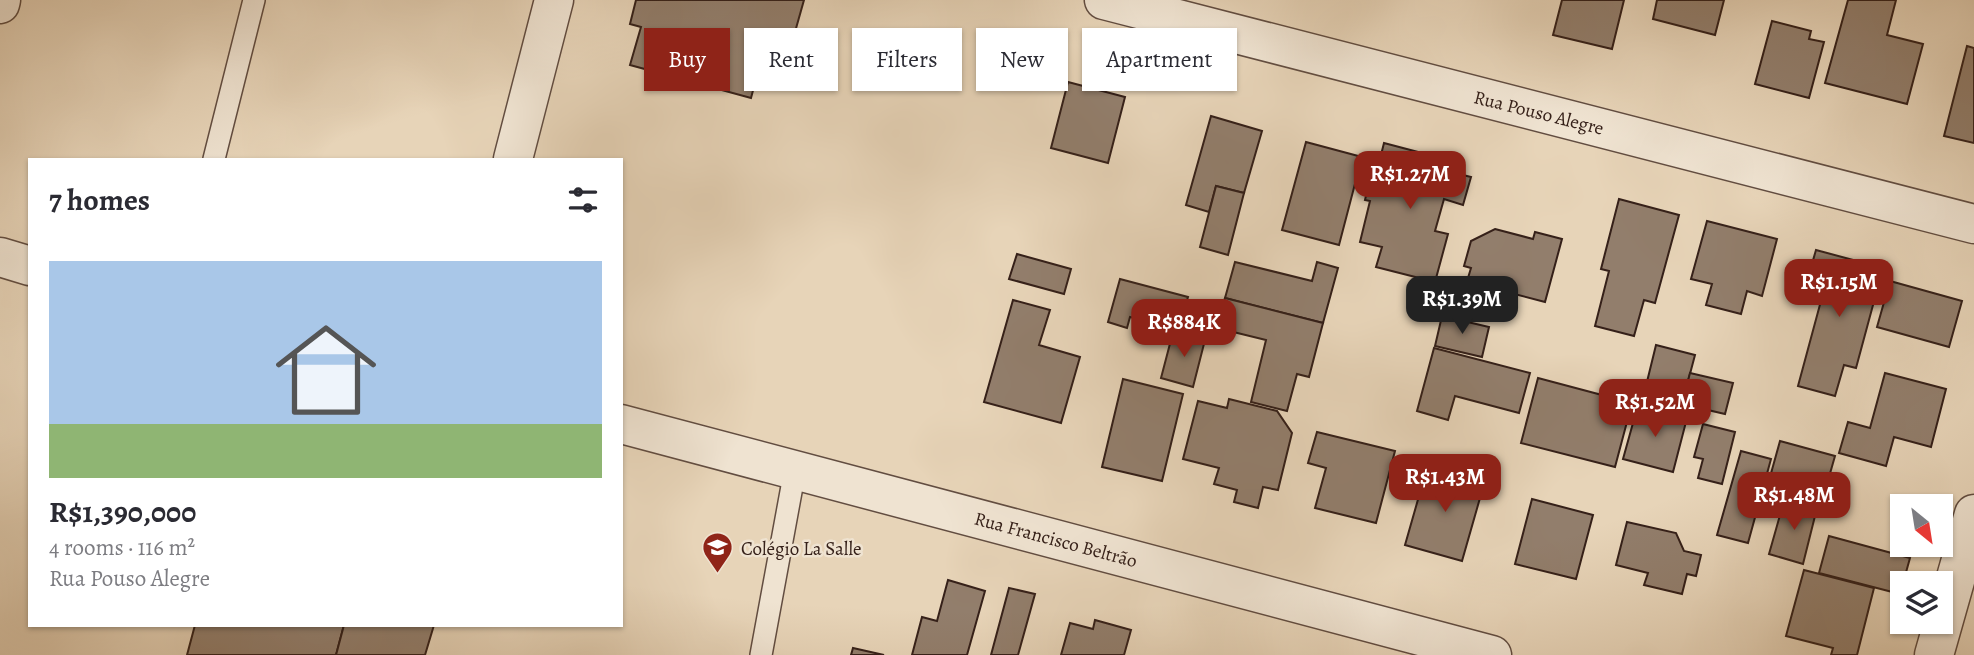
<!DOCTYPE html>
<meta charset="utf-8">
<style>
body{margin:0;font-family:Alegreya,serif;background:#f2f2f3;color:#2b2b33;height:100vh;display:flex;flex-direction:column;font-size:26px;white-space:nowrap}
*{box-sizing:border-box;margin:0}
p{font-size:23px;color:#7c7c81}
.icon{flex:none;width:38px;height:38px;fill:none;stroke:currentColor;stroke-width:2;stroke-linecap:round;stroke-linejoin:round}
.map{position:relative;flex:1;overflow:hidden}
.panel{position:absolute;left:28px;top:158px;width:595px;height:469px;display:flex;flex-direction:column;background:#fff;border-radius:0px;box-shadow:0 2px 5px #0004}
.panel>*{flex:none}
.banner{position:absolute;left:644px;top:28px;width:665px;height:63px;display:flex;gap:14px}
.needle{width:46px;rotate:150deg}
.buttons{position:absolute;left:1890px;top:494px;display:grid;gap:14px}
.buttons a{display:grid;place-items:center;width:63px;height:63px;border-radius:0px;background:#fff;box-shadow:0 2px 5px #0004;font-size:35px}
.price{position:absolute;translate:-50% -60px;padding:0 16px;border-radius:14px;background:#8f2418;color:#fff;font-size:23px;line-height:46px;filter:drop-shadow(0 2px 4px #0008)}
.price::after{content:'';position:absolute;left:50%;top:42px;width:21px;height:16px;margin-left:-10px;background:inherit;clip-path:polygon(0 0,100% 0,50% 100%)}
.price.selected{background:#222;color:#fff}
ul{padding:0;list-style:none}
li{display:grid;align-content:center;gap:14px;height:371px;padding:0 21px}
li span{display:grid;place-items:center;height:217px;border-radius:0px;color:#555}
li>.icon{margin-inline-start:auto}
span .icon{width:126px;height:126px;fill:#fffc;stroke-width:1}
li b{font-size:30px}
h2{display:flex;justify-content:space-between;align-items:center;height:84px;padding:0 21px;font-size:30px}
.pill{padding:0 24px;border-radius:0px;background:#fff;box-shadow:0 2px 5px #0004;font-size:24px;line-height:63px}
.pill.selected{background:#8f2418;color:#fff}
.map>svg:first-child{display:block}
.building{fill:#927e6c;stroke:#352019;stroke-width:2}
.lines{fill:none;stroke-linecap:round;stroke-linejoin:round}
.service-casing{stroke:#624d41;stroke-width:24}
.minor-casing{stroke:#624d41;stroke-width:41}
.tertiary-casing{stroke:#624d41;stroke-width:41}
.service{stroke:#efe3d1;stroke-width:21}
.minor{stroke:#efe3d1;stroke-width:38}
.tertiary{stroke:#efe3d1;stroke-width:38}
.labels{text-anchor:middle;stroke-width:5;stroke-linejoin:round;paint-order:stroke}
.street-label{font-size:19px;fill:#352019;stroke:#efe3d1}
.poi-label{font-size:19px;fill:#352019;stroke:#efe3d1;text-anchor:start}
</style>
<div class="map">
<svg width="1974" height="655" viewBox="0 0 1974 655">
<rect width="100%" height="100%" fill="#e7d4b8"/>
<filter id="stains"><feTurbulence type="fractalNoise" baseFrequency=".00286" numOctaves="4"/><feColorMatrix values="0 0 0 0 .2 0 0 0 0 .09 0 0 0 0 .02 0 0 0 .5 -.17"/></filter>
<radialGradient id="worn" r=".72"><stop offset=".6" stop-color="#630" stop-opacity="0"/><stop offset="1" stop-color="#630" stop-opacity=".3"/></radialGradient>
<!-- building -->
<g class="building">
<polygon points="636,0 804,0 784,71 760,64 751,98 630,65 641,27 630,24"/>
<polygon points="1562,0 1624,0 1612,49 1553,35"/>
<polygon points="1657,0 1724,0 1715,35 1653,19"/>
<polygon points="1848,0 1896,0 1887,35 1923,44 1907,104 1825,83"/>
<polygon points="1772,21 1811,31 1809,39 1824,42 1809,98 1755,84"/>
<polygon points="1967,46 1974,48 1974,143 1944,136"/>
<polygon points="1068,82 1125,97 1108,163 1051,148"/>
<polygon points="1211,116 1262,131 1244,193 1216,186 1209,212 1186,205"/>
<polygon points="1306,142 1362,157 1339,245 1282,230"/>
<polygon points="1384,143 1437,157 1434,168 1471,177 1463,205 1444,199 1435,231 1448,234 1435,282 1376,267 1382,247 1360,242 1370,201 1365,200 1373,166 1378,167"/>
<polygon points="1216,186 1244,193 1228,255 1200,247"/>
<polygon points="1619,199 1679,215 1655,303 1644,300 1634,336 1595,326 1609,271 1601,269"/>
<polygon points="1707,221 1777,239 1762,296 1747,291 1741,314 1706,305 1712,284 1691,279"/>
<polygon points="1495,229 1533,239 1535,232 1562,239 1545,302 1507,292 1493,297 1490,306 1470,301 1473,290 1465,288 1471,268 1464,266 1471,241"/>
<polygon points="1816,250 1883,268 1856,368 1844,365 1835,396 1798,386 1825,286 1807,281"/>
<polygon points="1017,254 1071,269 1064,294 1009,279"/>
<polygon points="1235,262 1312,281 1317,262 1338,268 1323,323 1225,298"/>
<polygon points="1120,279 1188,297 1182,317 1168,313 1165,326 1130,317 1127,328 1108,322"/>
<polygon points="1890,281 1962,301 1949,347 1877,327"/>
<polygon points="1225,298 1323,323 1309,377 1297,374 1287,411 1251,402 1266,340 1217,328"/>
<polygon points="1013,300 1050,310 1039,345 1080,357 1061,423 984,402"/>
<polygon points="1442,316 1489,327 1482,357 1435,346"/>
<polygon points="1196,329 1207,332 1193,387 1161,378 1172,336 1193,341"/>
<polygon points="1656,345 1695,355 1682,404 1644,394"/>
<polygon points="1434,348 1530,373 1519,413 1455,396 1448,420 1417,411"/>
<polygon points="1690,373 1733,383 1725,414 1682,404"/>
<polygon points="1885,373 1946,389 1931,447 1894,437 1886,466 1839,453 1848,422 1870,428"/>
<polygon points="1538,378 1632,403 1615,467 1521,443"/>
<polygon points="1123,379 1183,394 1162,481 1102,467"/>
<polygon points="1229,399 1277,411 1292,433 1278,490 1263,487 1258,508 1234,502 1237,490 1214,484 1219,468 1183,459 1198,401 1227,408"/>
<polygon points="1638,405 1687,418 1673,472 1623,459"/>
<polygon points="1703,424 1735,432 1722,484 1698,478 1703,459 1694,457"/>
<polygon points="1317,432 1395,451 1376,523 1315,508 1326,468 1308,463"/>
<polygon points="1780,441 1835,456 1825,491 1770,477"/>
<polygon points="1741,451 1771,459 1748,543 1717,535"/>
<polygon points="1427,468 1484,484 1462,561 1405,545"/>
<polygon points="1532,499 1593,515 1576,579 1515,564"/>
<polygon points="1800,499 1818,504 1803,564 1769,554 1782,508 1796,512"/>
<polygon points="1627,522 1676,533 1684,551 1701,555 1696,576 1687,574 1682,594 1644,585 1648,573 1616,565"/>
<polygon points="1829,536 1910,558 1900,594 1819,573"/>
<polygon points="1804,570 1874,588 1857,655 1831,655 1833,648 1786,636"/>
<polygon points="948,580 985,591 967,655 912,655 922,617 937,621"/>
<polygon points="1009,588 1035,594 1018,655 991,655"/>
<polygon points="1095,620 1131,630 1124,655 1061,655 1070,623 1093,629"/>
<polygon points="195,625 344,625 336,655 187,655"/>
<polygon points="344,625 434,625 425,655 336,655"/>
<polygon points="853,648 884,655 851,655"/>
</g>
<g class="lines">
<defs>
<g id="service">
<polyline points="214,159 254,0"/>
<polyline points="761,655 795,470"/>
</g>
<g id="minor">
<polyline points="1104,0 1974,224"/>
<polyline points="0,4 1,0"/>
<polyline points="513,159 554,0"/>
<polyline points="0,257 30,266"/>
<polyline points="621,424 1492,655"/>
</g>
<polyline id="tertiary" points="1934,655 1974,514"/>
</defs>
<!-- service casing -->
<use href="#service" class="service-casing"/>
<!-- minor casing -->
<use href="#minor" class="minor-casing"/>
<!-- tertiary casing -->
<use href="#tertiary" class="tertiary-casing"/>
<!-- service -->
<use href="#service" class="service"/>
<!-- minor -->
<use href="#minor" class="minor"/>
<!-- tertiary -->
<use href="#tertiary" class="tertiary"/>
</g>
<!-- icons -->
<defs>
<symbol id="school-pin" viewBox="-11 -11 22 30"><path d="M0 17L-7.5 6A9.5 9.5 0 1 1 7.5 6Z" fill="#8f2418" stroke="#efe3d1"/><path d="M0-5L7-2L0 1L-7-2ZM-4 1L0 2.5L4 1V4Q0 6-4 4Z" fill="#fff"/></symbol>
</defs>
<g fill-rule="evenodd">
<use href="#school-pin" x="700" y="530" width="35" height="47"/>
</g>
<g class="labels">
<!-- street labels -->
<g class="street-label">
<text transform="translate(1539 112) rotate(14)" y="7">Rua Pouso Alegre</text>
<text transform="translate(1056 539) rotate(15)" y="7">Rua Francisco Beltrão</text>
</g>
<!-- poi labels -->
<g class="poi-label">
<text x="741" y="555">Colégio La Salle</text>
</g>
</g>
<rect width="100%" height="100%" filter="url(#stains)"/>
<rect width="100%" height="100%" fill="url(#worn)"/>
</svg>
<div class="buttons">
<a><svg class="needle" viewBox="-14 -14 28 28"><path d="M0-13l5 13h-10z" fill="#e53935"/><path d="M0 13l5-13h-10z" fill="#7c7c81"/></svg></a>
<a><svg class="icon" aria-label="layers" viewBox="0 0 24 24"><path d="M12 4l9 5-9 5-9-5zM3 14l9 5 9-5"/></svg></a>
</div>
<b class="price" style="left:1410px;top:211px">R$1.27M</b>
<b class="price" style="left:1839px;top:319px">R$1.15M</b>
<b class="price selected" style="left:1462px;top:336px">R$1.39M</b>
<b class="price" style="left:1184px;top:359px">R$884K</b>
<b class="price" style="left:1655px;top:439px">R$1.52M</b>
<b class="price" style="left:1445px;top:514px">R$1.43M</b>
<b class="price" style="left:1794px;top:532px">R$1.48M</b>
<div class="banner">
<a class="pill selected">Buy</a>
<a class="pill">Rent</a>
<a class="pill">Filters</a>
<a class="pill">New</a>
<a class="pill">Apartment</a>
</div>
<section class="panel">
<h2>7 homes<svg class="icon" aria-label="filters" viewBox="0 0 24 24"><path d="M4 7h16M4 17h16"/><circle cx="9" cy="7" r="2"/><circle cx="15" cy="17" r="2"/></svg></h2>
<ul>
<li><span style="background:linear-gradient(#a9c7e8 75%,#8fb573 0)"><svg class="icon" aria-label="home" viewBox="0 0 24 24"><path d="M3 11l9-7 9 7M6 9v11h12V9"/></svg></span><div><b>R$1,390,000</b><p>4 rooms · 116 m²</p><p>Rua Pouso Alegre</p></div></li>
</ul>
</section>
</div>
